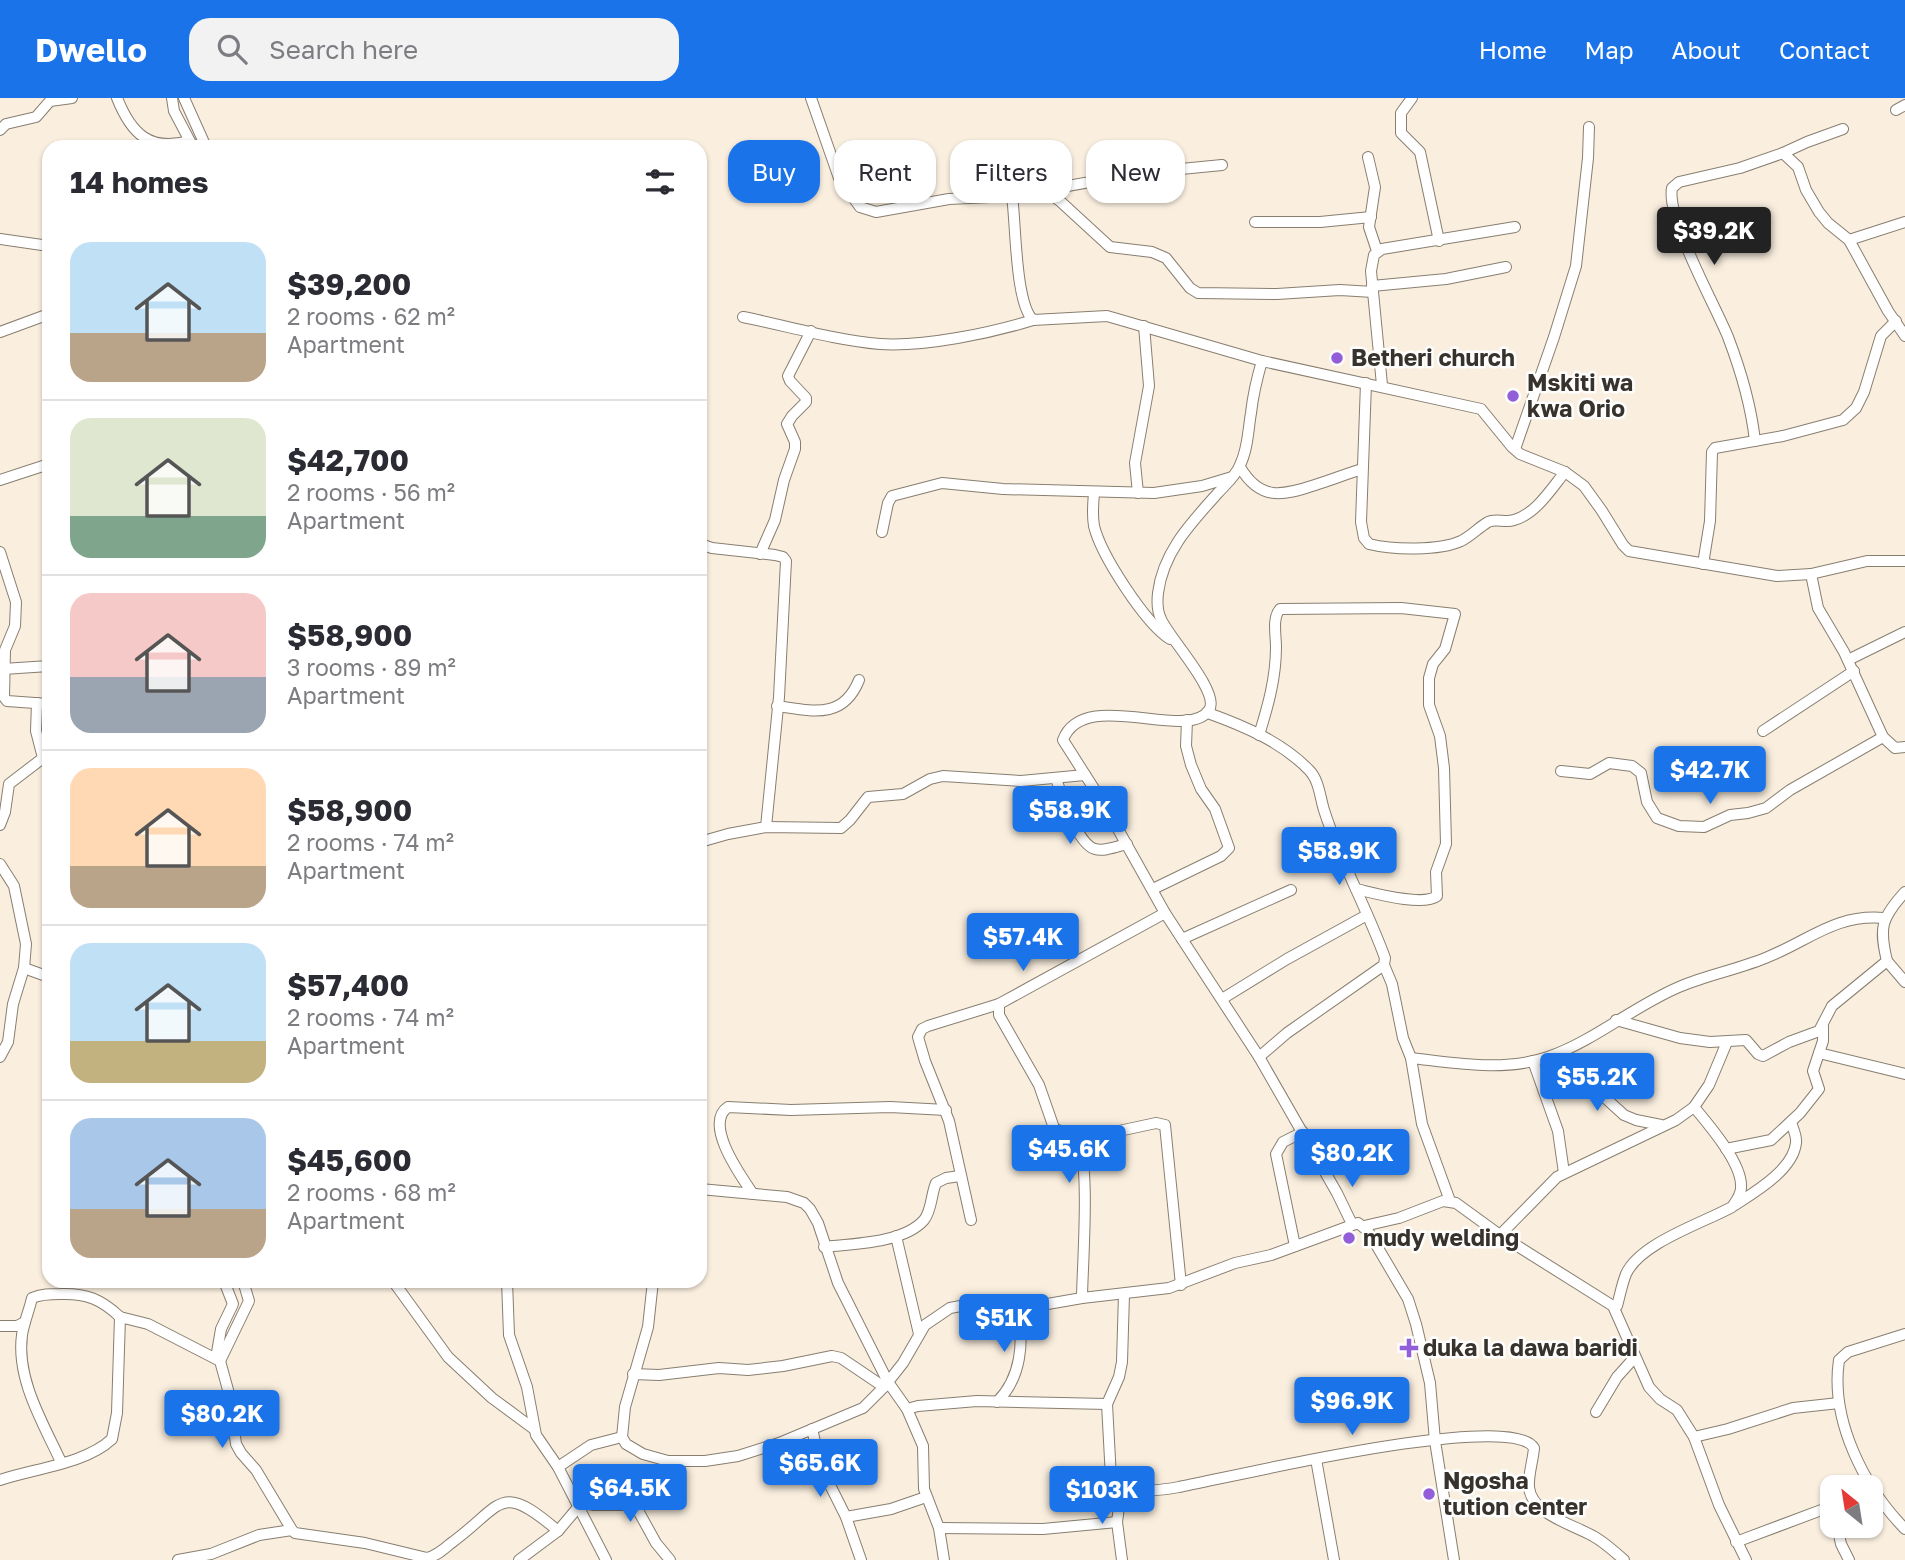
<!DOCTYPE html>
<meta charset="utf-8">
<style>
body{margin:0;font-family:"Golos Text",sans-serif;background:#f2f2f3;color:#2b2b33;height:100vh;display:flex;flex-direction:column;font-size:26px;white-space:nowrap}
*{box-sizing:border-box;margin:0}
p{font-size:23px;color:#7c7c81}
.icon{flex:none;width:38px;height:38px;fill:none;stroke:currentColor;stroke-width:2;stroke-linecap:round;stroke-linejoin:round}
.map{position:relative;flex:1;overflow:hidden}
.details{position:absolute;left:42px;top:42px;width:665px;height:1148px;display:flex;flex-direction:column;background:#fff;border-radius:21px;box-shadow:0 2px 5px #0004}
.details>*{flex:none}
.guide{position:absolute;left:728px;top:42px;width:665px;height:63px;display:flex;gap:14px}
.needle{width:46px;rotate:330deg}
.buttons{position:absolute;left:1820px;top:1377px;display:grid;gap:14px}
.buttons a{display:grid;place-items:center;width:63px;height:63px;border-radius:14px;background:#fff;box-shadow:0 2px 5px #0004;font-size:35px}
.price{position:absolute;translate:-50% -60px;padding:0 16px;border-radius:7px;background:#1a73e8;color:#fff;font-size:23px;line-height:46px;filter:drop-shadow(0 2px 4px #0008)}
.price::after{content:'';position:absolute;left:50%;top:42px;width:21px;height:16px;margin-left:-10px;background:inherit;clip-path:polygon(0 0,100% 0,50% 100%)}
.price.current{background:#222;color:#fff}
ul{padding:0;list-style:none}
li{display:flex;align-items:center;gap:21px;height:175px;padding:0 28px}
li+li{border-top:2px solid #e1e1e2}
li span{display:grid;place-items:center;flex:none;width:196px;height:140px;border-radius:21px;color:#555}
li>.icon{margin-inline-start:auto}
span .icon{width:84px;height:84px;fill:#fffc;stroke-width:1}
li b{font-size:30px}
h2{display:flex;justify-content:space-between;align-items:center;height:84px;padding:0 28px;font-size:30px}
.chip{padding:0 24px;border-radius:21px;background:#fff;box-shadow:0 2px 5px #0004;font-size:24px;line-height:63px}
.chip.current{background:#1a73e8;color:#fff}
header{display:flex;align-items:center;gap:42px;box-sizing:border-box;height:98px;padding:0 35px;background:#1a73e8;color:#fff}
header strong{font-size:33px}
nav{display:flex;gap:38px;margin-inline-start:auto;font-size:24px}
.search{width:490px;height:63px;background:#f2f2f3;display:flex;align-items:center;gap:18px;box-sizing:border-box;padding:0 24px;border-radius:21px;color:#7c7c81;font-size:26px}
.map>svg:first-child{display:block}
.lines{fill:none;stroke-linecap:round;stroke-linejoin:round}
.minor-casing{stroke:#887e70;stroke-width:12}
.minor{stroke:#fff;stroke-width:10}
.poi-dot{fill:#925fd8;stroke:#fdfdfd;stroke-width:2.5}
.labels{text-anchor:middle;stroke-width:5;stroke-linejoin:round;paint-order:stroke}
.poi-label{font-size:23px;font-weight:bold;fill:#37322c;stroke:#fdfdfd;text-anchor:start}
</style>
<header>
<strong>Dwello</strong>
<div class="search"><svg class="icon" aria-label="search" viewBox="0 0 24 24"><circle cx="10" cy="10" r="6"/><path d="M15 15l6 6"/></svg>Search here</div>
<nav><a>Home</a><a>Map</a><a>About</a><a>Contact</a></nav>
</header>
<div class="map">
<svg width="1905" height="1462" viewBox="0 0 1905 1462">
<rect width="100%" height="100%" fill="#faefdf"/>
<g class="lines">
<defs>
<g id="minor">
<path d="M117 0C131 35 149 54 189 43"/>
<polyline points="172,0 174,13 193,49"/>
<polyline points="184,0 206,49"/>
<polyline points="811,0 839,80 860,109 876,114 949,101 1012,98 1140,75 1222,67"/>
<polyline points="1412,0 1401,15 1401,35 1420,54 1439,143"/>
<polyline points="1896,12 1905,7"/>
<polyline points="1843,31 1807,44 1783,55 1798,69 1806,92 1819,114 1828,125 1849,142 1888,213 1905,238"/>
<polyline points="0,32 6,26 36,19 50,3 72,0"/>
<polyline points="1368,59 1375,89 1369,129 1377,153"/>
<polyline points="1044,91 1061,104 1110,149 1152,154 1166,160 1190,190 1198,195 1277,196 1340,192 1373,194"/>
<path d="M1012 98C1016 125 1015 205 1033 222L1107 218 1262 263 1481 311 1512 349 1520 356 1565 374 1584 388 1602 413 1623 447 1629 453 1777 478 1811 476 1867 463H1905"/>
<polyline points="1255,124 1320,124 1371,119"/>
<polyline points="0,141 49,148"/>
<polyline points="1849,142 1905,124"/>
<polyline points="1372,188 1446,181 1506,169"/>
<path d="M743 219C788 228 834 242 880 246 924 249 991 235 1033 222"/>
<polyline points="0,234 49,216"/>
<path d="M1262 263C1257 280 1253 297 1251 315 1248 332 1248 351 1240 367 1236 378 1225 387 1217 396 1191 425 1163 454 1158 495 1157 504 1157 513 1161 521 1169 540 1221 595 1209 612 1188 645 1083 588 1063 642L1105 708 1165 815 1259 959 1337 1095 1352 1126"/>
<path d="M1366 285 1361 424 1364 440 1369 446C1393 452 1439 453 1461 443 1471 438 1478 430 1488 424 1496 420 1505 425 1514 422 1536 416 1551 391 1565 374"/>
<polyline points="1382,287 1371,173 1374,157 1382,151 1515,129"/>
<path d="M1755 343C1751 307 1741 273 1728 239 1715 207 1666 120 1672 90L1679 84 1740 70 1783 55"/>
<polyline points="1515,351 1554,239 1576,168 1588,60 1589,29"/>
<path d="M1240 369C1260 403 1282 398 1315 387 1331 382 1346 376 1362 371"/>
<polyline points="0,382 49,366"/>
<path d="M1094 395C1093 406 1092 417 1094 428 1101 457 1145 525 1170 541"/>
<polyline points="1138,395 1135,365 1149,288 1144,228"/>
<polyline points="882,434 888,405 892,398 942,385 1003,391 1154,395 1202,388 1232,379"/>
<polyline points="700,446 712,450 775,457 783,459 786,463 779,599 766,729"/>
<polyline points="0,454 16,504 15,528 5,552 4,599 7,603 49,606"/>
<polyline points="760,456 775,422 784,382 795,351 795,344 787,326 792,318 806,304 806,300 790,283 788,278 811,233"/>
<polyline points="1703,466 1710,423 1712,354 1715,350 1783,338 1843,322 1856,310 1864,294 1881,238 1896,223"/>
<polyline points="1811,476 1818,510 1844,554 1883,639 1895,650 1905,649"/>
<polyline points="1848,562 1905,534"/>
<polyline points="3,571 49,568"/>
<path d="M777 608C812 613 843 622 859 582"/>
<path d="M1208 615C1244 628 1282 644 1309 672 1319 682 1320 699 1324 712 1340 763 1367 810 1385 860L1384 867 1287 935 1259 959"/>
<polyline points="1763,633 1854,573"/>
<path d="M1259 637C1268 608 1276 580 1276 549 1276 537 1272 520 1280 511L1401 510 1455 516 1445 551 1433 566 1429 580V607L1440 638 1444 670 1446 746 1436 774 1437 798C1423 809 1374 795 1356 791"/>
<polyline points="1561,673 1590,676 1609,665 1632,668 1641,675 1647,704 1657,720 1679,728 1704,729 1730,717 1748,715 1766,710 1790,692 1883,639"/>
<path d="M1056 681C1062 697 1077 746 1095 751 1104 754 1118 748 1127 746"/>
<polyline points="0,727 5,714 9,686 43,660 36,633 37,605"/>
<polyline points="700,744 728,736 766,729 841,730 850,722 868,699 903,696 930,681 943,678 1021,683 1085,677"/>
<polyline points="0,766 14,788 26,846 24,870 13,906 8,944 0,959"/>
<polyline points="1153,791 1221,758 1229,750 1215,711 1201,691 1191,667 1186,648 1187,622"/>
<polyline points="1182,841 1291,792"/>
<polyline points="1887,863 1905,884"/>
<polyline points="1384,867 1392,886 1403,940 1411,960 1422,1026 1450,1103"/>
<polyline points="24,870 49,879"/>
<polyline points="1222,901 1287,861 1367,817"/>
<path d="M1616 922 1680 940 1710 944 1746 942 1758 956 1763 958 1789 944 1819 933 1832 908 1887 863C1879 830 1881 820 1905 794"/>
<polyline points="1819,955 1905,976"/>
<polyline points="1557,956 1624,1017 1636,1022 1661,1027"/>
<path d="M1411 960C1456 965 1504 974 1548 959 1594 943 1634 908 1679 889 1709 876 1741 871 1770 858 1811 841 1836 816 1884 820"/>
<polyline points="1533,963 1558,1033 1564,1075"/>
<polyline points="1077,1042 1156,1025 1165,1027 1181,1187"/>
<polyline points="1726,1051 1771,1042 1800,1015 1819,991 1813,973 1823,943 1823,929"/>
<polyline points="700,1091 787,1099 804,1105 810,1111 818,1125 838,1185 888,1284 907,1311 923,1348 924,1391 939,1430 944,1462"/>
<path d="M753 1096C741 1078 703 1026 728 1009L791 1012 890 1009 946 1012"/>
<path d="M1735 1107C1755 1094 1793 1072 1796 1045 1797 1038 1793 1031 1791 1024"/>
<polyline points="971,1122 949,1023 925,963 918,939 922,931 928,928 999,906"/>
<polyline points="1364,1128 1399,1120 1443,1103 1456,1105 1500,1137 1613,1208 1649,1289 1660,1301 1677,1312 1694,1339 1719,1407 1746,1462"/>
<polyline points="1500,1137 1557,1079 1676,1022 1694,1009 1709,987 1727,944"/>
<polyline points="896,1138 919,1236"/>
<polyline points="1295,1148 1276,1056 1283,1044 1303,1034"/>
<path d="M824 1149C853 1146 904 1145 924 1122 932 1112 931 1096 936 1085L946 1080 960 1078"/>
<polyline points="393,1183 448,1259 492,1300 534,1331"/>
<polyline points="507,1183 509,1237 527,1289 536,1337 558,1369 606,1462"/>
<polyline points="653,1183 648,1229 625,1309 622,1339 626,1346 643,1356 668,1363 705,1363 738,1358 779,1345 863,1310 884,1289 903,1265 925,1227 950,1210 966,1207 1019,1211 1082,1200 1169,1190 1235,1165 1271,1157 1358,1125 1368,1133 1408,1201 1416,1226 1430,1285 1435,1343 1454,1462"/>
<path d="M1124 1196 1122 1264 1119 1279 1107 1306 1111 1380 1121 1394C1140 1393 1160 1393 1179 1389 1228 1380 1511 1311 1534 1350 1533 1363 1528 1377 1529 1389 1531 1416 1574 1427 1593 1438 1604 1444 1614 1453 1624 1462"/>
<path d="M1082 1200C1082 1174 1091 1059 1077 1043 1071 1036 1061 1035 1054 1030L1039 987 999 917V906L1165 815"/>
<path d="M1617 1208C1620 1197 1622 1186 1626 1176 1640 1145 1703 1125 1732 1109 1736 1103 1741 1097 1741 1090 1743 1066 1709 1027 1694 1009"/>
<polyline points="0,1228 17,1228 25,1224"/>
<path d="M1905 1236 1848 1254 1839 1262C1830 1322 1864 1389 1905 1431"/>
<polyline points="216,1260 221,1231 233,1206 224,1183"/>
<polyline points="220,1263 249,1203 243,1183"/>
<polyline points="633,1276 659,1277 719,1270 748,1272 783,1268 832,1258 841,1260 884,1289"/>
<path d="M997 1304C1022 1279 1023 1245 1019 1211"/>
<polyline points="907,1311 918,1308 977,1303 1107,1306"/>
<polyline points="1596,1314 1617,1279 1635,1259"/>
<polyline points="812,1331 821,1369 846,1419 861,1462"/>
<polyline points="1694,1339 1728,1331 1793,1310 1839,1305"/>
<polyline points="1316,1361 1334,1462"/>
<path d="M61 1364C43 1325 16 1281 22 1237 24 1224 29 1213 32 1200 41 1196 50 1196 60 1196 86 1195 101 1201 120 1219"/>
<polyline points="558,1369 591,1347 622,1339"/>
<path d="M0 1382C36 1370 85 1366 112 1341L117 1315 120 1219 148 1226 220 1263 230 1299 236 1346 241 1355 256 1372 292 1432 295 1435 365 1445 427 1460C436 1458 443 1452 450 1446 503 1408 498 1381 558 1433"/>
<polyline points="1121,1394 1117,1424 1122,1462"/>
<polyline points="578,1404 594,1407 635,1407 656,1445 670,1462"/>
<polyline points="846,1419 891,1411 926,1399"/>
<polyline points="1837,1428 1841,1446 1849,1462"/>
<polyline points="939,1430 1043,1431 1117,1424"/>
<polyline points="1736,1444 1832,1408"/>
<polyline points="178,1462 211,1456 259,1437 292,1432"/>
<polyline points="519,1462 558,1433 580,1407"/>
</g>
</defs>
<!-- minor casing -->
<use href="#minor" class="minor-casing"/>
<!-- minor -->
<use href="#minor" class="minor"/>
</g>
<!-- markers -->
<g class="poi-dot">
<circle cx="1337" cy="260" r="7"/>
<circle cx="1513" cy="298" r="7"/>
<circle cx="1349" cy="1140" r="7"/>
<path d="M1405.5 1239.5h7v7h7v7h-7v7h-7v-7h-7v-7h7z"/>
<circle cx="1429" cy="1396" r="7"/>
</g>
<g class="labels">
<!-- poi labels -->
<g class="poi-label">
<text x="1351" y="268">Betheri church</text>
<text x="1527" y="293">Mskiti wa<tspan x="1527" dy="26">kwa Orio</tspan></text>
<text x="1363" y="1148">mudy welding</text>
<text x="1423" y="1258">duka la dawa baridi</text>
<text x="1443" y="1391">Ngosha<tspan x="1443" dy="26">tution center</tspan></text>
</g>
</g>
</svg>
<div class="buttons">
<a><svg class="needle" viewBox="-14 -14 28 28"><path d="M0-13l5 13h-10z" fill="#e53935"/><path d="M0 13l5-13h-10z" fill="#7c7c81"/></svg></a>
</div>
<b class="price current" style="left:1714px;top:169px">$39.2K</b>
<b class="price" style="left:1710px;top:708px">$42.7K</b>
<b class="price" style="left:1070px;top:748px">$58.9K</b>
<b class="price" style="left:1339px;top:789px">$58.9K</b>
<b class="price" style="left:1023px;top:875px">$57.4K</b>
<b class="price" style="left:1597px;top:1015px">$55.2K</b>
<b class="price" style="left:1069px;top:1087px">$45.6K</b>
<b class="price" style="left:1352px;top:1091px">$80.2K</b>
<b class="price" style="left:1004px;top:1256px">$51K</b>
<b class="price" style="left:1352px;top:1339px">$96.9K</b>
<b class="price" style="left:222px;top:1352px">$80.2K</b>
<b class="price" style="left:820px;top:1401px">$65.6K</b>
<b class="price" style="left:630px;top:1426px">$64.5K</b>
<b class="price" style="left:1102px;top:1428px">$103K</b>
<div class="guide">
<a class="chip current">Buy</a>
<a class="chip">Rent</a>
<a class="chip">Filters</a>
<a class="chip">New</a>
</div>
<section class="details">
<h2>14 homes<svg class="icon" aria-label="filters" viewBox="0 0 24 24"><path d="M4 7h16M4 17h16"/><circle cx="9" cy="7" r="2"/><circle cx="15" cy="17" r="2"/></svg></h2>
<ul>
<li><span style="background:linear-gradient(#bfe0f5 65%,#b9a48a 0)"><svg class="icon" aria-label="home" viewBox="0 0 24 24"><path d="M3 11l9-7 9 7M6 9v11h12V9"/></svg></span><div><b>$39,200</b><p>2 rooms · 62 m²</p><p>Apartment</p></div></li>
<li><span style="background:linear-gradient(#dfe7d0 70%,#7fa58c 0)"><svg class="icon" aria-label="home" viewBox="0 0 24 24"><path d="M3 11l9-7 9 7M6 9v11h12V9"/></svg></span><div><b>$42,700</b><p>2 rooms · 56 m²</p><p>Apartment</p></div></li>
<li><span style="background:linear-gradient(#f6c9c9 60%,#9aa5b1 0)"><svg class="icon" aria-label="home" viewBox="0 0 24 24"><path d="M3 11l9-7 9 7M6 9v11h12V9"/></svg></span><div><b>$58,900</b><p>3 rooms · 89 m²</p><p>Apartment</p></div></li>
<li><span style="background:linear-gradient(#ffd9b3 70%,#b9a48a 0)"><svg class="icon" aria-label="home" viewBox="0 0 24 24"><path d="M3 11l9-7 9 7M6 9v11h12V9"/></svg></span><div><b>$58,900</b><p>2 rooms · 74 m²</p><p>Apartment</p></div></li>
<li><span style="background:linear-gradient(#bfe0f5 70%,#c2b280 0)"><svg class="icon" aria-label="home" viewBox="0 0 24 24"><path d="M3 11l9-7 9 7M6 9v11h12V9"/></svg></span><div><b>$57,400</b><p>2 rooms · 74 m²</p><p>Apartment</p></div></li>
<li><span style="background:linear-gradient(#a9c7e8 65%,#b9a48a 0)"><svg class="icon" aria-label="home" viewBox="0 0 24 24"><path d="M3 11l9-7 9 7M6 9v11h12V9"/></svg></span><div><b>$45,600</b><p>2 rooms · 68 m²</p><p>Apartment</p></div></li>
</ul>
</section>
</div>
